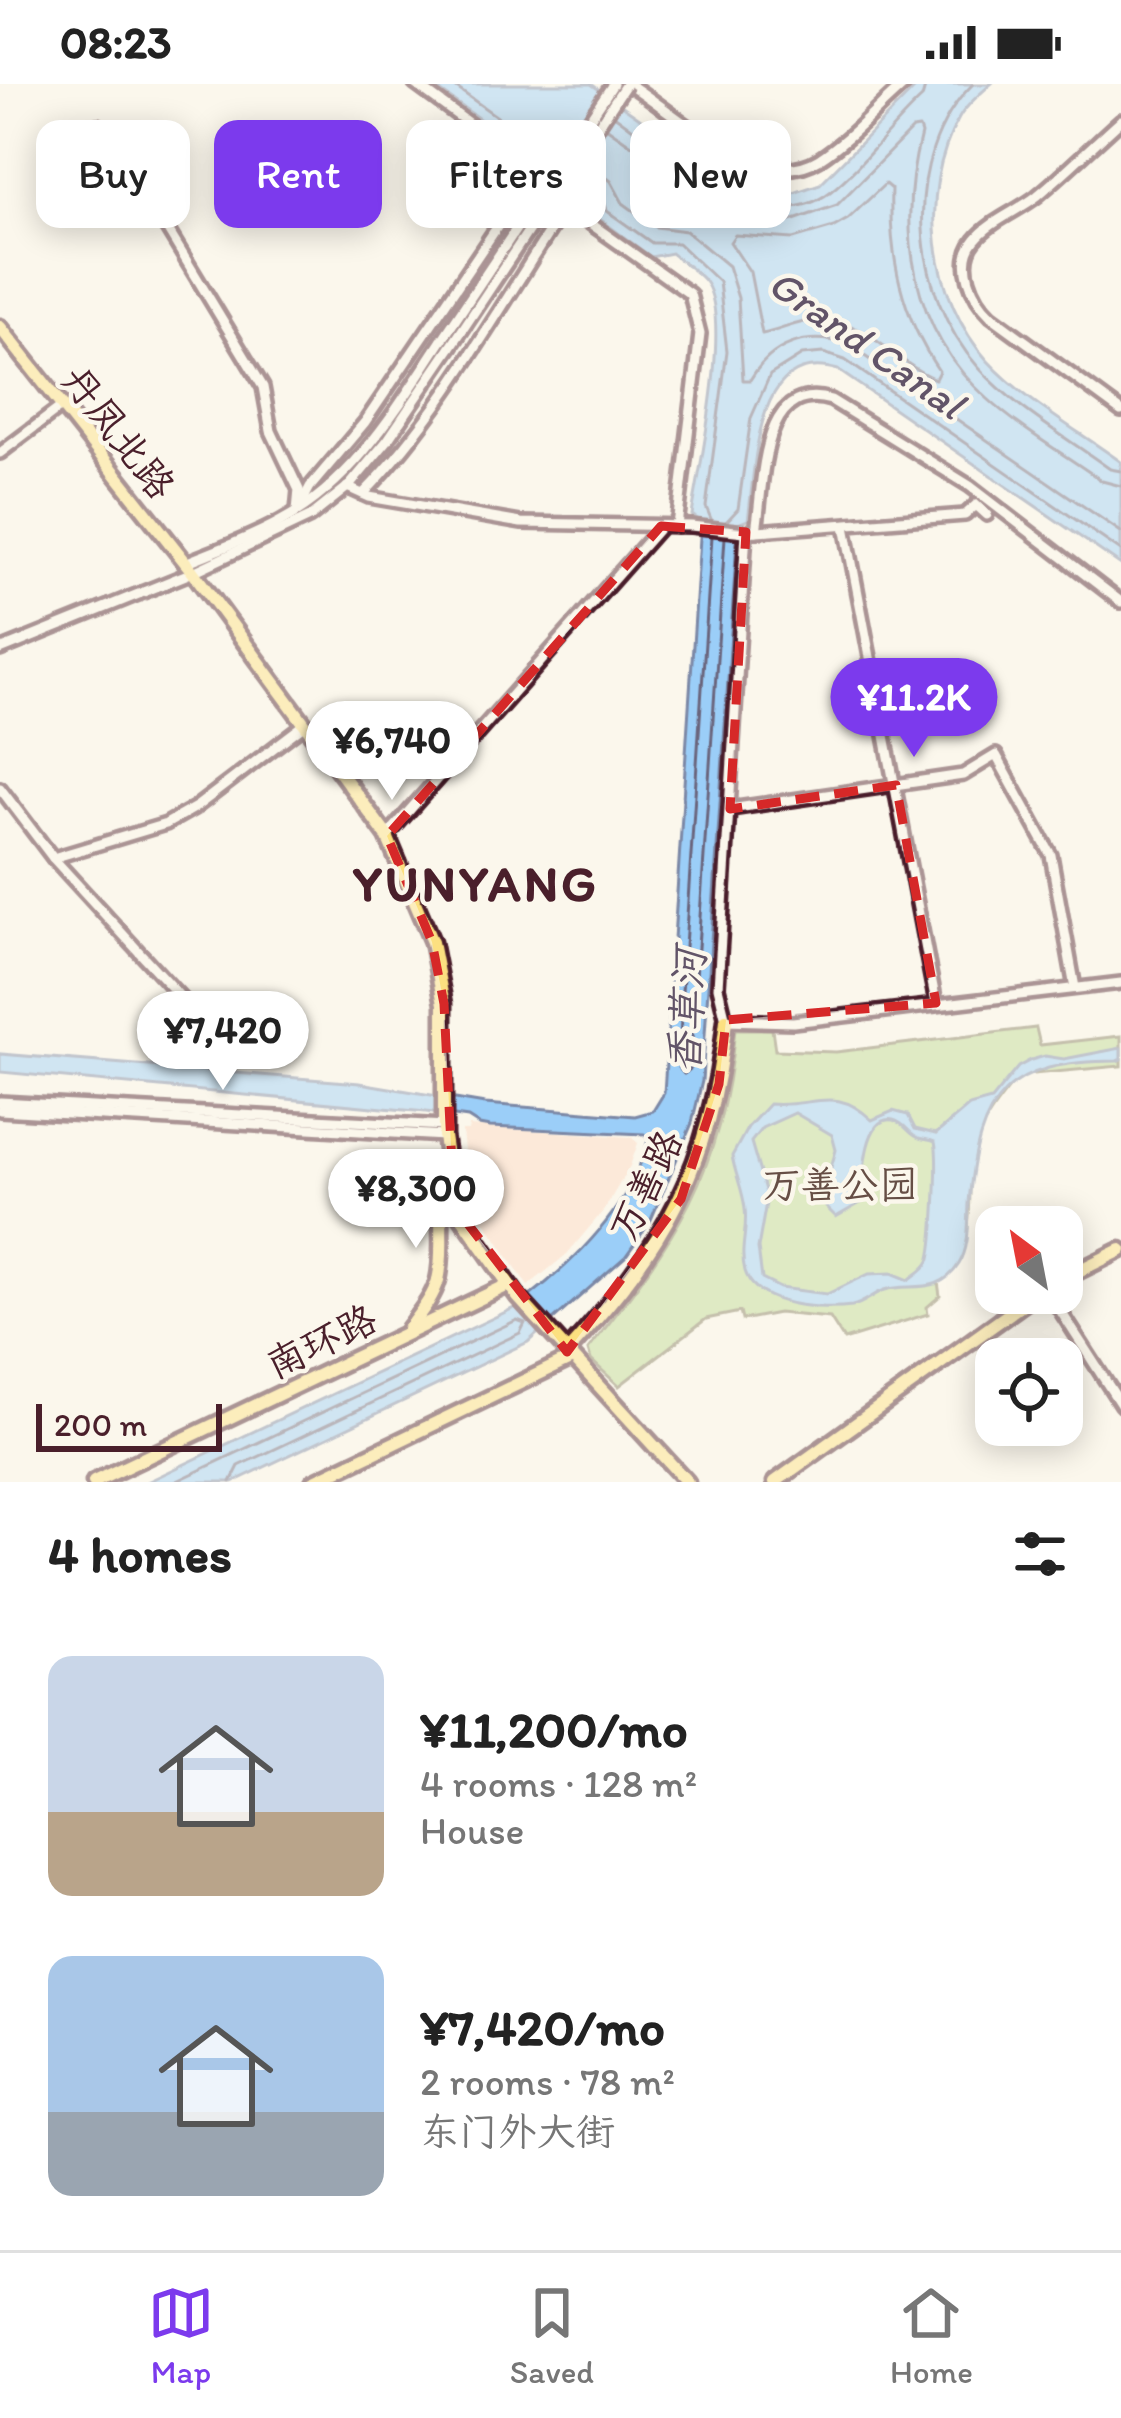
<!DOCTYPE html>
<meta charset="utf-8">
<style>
body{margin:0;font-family:Itim,"LXGW WenKai TC",sans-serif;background:#f2f2f2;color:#222;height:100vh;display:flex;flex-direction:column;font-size:45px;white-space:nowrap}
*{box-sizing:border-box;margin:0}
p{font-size:39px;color:#767676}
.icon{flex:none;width:66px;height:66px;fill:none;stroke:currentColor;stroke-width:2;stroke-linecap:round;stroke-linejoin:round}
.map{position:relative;height:1398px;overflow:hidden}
.panel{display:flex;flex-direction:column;background:#fff;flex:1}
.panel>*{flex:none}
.hud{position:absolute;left:36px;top:36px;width:1050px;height:108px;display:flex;gap:24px}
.needle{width:78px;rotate:328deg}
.buttons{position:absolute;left:975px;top:1122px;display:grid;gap:24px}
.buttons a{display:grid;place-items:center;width:108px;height:108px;border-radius:24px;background:#fff;box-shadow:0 6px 30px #0003;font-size:60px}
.scale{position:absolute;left:36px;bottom:30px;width:186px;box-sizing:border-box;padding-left:12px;border:6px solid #4a1f2b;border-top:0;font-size:33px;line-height:42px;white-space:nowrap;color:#4a1f2b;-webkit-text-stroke:9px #fbf7ec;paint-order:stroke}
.price{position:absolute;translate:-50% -102px;padding:0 27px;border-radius:42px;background:#fff;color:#222;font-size:39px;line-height:78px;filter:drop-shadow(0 3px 6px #0008)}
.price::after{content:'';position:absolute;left:50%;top:72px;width:36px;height:27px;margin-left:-18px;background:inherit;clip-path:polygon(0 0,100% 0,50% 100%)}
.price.on{background:#7c3aed;color:#fff}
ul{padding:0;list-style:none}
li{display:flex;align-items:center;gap:36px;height:300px;padding:0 48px}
li span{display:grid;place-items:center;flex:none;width:336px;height:240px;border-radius:24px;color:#555}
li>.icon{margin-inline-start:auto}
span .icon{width:144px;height:144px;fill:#fffc;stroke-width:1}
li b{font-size:51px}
h2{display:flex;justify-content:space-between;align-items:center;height:144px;padding:0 48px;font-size:51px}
.tag{padding:0 42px;border-radius:24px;background:#fff;box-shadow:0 6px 30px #0003;font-size:42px;line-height:108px}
.tag.on{background:#7c3aed;color:#fff}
.status{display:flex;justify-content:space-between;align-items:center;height:84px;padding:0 60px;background:#fff;direction:ltr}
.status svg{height:33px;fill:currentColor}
.tabs{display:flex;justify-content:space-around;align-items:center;height:168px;border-top:3px solid #e0e0e0;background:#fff;font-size:33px;color:#767676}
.tabs a{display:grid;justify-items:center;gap:6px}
.tabs .on{color:#7c3aed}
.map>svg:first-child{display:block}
.built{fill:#fce9d9}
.green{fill:#bcda92;stroke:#837c5e;stroke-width:3}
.water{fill:#9bcef8;stroke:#7b88a6;stroke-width:3;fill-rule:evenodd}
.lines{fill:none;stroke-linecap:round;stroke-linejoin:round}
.shore{stroke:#6a657d;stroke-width:3}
.minor-casing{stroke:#4a1f2b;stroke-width:18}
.major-casing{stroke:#4a1f2b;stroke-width:21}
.minor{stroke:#fbf7ec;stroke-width:9}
.major{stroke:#fce080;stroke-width:12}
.minor-bridge-casing{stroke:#4a1f2b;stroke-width:18;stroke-linecap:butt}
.minor-bridge{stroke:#fbf7ec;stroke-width:9}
.marked{fill:none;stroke:#d62828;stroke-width:9;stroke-dasharray:24 15;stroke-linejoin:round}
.labels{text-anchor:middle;stroke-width:9;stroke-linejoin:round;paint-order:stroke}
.street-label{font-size:39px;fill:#4a1f2b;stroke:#fbf7ec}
.park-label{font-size:39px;fill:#664e45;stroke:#fbf7ec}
.water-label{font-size:42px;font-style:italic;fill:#625468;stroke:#fbf7ec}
.district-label{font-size:51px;font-weight:bold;letter-spacing:3px;fill:#4a1f2b;stroke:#fbf7ec}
</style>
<div class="status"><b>08:23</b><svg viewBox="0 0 49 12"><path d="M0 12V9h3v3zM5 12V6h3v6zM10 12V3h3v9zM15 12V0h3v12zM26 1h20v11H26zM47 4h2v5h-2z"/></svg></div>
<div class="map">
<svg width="1121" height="1398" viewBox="0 0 1121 1398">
<rect width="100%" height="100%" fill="#fbf7ec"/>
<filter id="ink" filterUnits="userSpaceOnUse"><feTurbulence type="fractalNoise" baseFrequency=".00833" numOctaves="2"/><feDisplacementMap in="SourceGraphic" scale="24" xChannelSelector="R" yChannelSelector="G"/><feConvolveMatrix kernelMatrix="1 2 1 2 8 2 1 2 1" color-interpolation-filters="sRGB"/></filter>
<g filter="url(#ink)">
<!-- built -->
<polygon class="built" points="469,1042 631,1053 638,1059 630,1082 604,1126 567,1170 528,1202 469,1114 462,1047 468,1047"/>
<!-- green -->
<path class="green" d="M1036 944 1040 961 1121 952V982L1022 991 1014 998C1000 1015 985 1034 977 1055 960 1105 986 1164 938 1198L940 1212 927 1223 928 1230 844 1256 830 1234 778 1229 742 1236 740 1228 706 1235 619 1302 591 1276 588 1266C677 1153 721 1092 735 945H772L775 966 836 968Z"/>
<!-- water -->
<g class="water">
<path d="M430 0H591L727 95 755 109 791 110 820 100 919 0H991C980 10 966 21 959 34 917 108 931 214 988 277 1025 317 1077 346 1121 378V481L838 286C754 261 756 382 748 436L738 440 702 997 692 1039 650 1138 625 1173 528 1258 233 1398H147L514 1224C570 1183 630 1127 648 1056L644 1050 490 1043 479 1041 468 1034 426 1028 0 988V970L360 999 485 1020 635 1032 653 1027 664 1009 701 438 692 431C699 385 732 236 706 199 699 188 681 178 671 169L651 173 594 131 593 116Z"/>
<path d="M1121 964V975L1117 977C1007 977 978 1011 969 1119 968 1140 970 1162 959 1180 938 1213 911 1198 885 1206 873 1210 864 1220 852 1222 823 1226 756 1223 745 1187 739 1165 748 1147 745 1125 743 1106 735 1090 732 1072L748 1043 769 1020C815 1024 834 1000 872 1036L893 1027 908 1031 915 1045 936 1050 969 1022 991 1016 1018 983 1031 976 1045 972 1064 975ZM795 1029 832 1051 836 1066 825 1104 829 1112 826 1123 836 1133 862 1118C863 1099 863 1030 893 1036 905 1039 907 1048 917 1053 922 1056 929 1055 935 1058 939 1075 934 1166 929 1177 925 1186 915 1190 909 1196L892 1189 869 1190 827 1210 780 1204 762 1195 758 1164 767 1113 751 1058 762 1044Z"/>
</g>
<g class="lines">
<!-- shore -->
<g class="shore">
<polyline points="451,0 555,74"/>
<path d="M973 0C899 73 911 209 979 284 1015 324 1066 353 1110 385L1121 387"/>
<path d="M614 31C667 68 763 160 830 108 864 81 890 43 922 14L926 0"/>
<path d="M606 43 712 117 742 133 791 137 837 121 912 45 919 44 921 50C896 146 911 247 988 315 1022 346 1064 370 1102 397L1121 402"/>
<path d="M584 77 611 97 623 119 656 143 686 147 728 182 738 214 743 296H750C772 259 807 248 847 260L1121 448"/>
<polyline points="576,89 602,109 607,127 652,159 678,159 719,198 727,267 706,423 712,437"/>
<path d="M885 100 891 105C889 172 901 231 939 287L935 295C895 279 865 233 817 236 797 237 780 247 762 250L750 188 730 158 735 151 793 155 834 143 848 135Z"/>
<polyline points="726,438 738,425 751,334 770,291 802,271 823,269 845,276 1121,467"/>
<polyline points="712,452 682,908 679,984 684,990 690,985 725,453"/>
<polyline points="175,1398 517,1236 525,1239 520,1249 239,1382 231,1398"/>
</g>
<defs>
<g id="minor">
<polyline points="415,0 523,79 529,96 690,210 700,250 677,442"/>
<path d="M629 0C680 32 759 112 819 75 850 55 877 24 905 0"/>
<path d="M1121 36C1093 61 1066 88 1037 112 1018 127 990 137 975 156 956 179 972 214 991 232L1121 327"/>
<polyline points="98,41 123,72 263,303 271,347 299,406 297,427"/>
<polyline points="0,369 61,323"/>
<polyline points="347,403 369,413 521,439 691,442 744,448 965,431 976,421 987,431"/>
<path d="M363 410C443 329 504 216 567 120"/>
<polyline points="300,422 310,403 365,338 529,96"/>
<polyline points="845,442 936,919"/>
<path d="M756 447C764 401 759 295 831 316L970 402 1121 518"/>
<polyline points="746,448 718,903 726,936 793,938 1121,899"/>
<path d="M185 479C217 466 251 454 281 437 355 397 397 324 442 256"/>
<polyline points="0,566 193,488 310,433 350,401 387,357 451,263"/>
<polyline points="0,704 53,774 166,740 196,723 305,640"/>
<polyline points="730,725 963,691 996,671 1051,771 1075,904"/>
<polyline points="387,752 661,442"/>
<polyline points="53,774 208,943 214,972"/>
<polyline points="0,1018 445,1042"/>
<polyline points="0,1026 444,1052"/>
<polyline points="1049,1209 1121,1321"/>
</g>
<g id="major">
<polyline points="0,243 193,488 387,752 432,858 444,920 444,1052 454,1122 518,1213 687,1398"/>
<polyline points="1062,1195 1121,1166"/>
<path d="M408 1245C420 1229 433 1214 438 1196 446 1164 435 1132 448 1101"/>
<path d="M567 1268C666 1160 710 1084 726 936"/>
<polyline points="94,1398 508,1201"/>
<polyline points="313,1398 572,1274"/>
<polyline points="775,1398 1038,1209"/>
</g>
</defs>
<!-- minor casing -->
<use href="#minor" class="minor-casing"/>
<!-- major casing -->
<use href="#major" class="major-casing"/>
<!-- minor -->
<use href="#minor" class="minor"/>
<!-- major -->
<use href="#major" class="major"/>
<defs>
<g id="minor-bridge">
<polyline points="442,256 613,0"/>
<polyline points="451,263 626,0"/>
</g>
</defs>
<!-- minor-bridge casing -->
<use href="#minor-bridge" class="minor-bridge-casing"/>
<!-- minor-bridge -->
<use href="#minor-bridge" class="minor-bridge"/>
</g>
</g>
<!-- marked area -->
<path d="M0 0H1121V1398H0ZM661 442 746 448 730 725 896 701 936 919 726 936 719 1000 681 1115 567 1268 454 1122 444 920 432 858 387 752Z" fill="#fbf7ec" fill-opacity=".55" fill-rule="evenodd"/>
<path class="marked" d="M661 442 746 448 730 725 896 701 936 919 726 936 719 1000 681 1115 567 1268 454 1122 444 920 432 858 387 752Z"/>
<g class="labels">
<!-- street labels -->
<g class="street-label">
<text transform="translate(119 348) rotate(52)" y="14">丹凤北路</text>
<text transform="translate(645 1101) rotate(-64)" y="14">万善路</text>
<text transform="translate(321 1257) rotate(-26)" y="14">南环路</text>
</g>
<!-- park labels -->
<g class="park-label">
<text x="840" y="1114">万善公园</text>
</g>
<!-- water labels -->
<g class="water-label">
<text transform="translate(867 259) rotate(35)" y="15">Grand Canal</text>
<text transform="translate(686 927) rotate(-87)" y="15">香草河</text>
</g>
<!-- district labels -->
<g class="district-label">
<text x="476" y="817">YUNYANG</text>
</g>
</g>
</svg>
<div class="buttons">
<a><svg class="needle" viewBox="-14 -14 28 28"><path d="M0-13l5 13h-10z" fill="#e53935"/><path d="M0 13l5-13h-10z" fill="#767676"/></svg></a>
<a><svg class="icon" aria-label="locate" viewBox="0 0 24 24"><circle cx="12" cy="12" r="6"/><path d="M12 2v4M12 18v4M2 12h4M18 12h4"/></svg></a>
</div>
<div class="scale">200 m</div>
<b class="price on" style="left:914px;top:676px">¥11.2K</b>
<b class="price" style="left:392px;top:719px">¥6,740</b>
<b class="price" style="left:223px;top:1009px">¥7,420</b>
<b class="price" style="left:416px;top:1167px">¥8,300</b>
<div class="hud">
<a class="tag">Buy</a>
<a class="tag on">Rent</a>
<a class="tag">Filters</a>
<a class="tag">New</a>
</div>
</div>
<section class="panel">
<h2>4 homes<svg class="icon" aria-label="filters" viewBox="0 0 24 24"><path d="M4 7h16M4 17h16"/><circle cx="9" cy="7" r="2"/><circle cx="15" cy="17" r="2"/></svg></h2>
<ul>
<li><span style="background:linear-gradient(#c9d6e8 65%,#b9a48a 0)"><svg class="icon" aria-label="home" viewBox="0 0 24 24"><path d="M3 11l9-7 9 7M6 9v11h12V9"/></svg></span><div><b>¥11,200/mo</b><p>4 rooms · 128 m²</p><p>House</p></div></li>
<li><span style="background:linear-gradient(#a9c7e8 65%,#9aa5b1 0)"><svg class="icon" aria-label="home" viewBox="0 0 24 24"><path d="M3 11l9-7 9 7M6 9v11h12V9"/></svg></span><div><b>¥7,420/mo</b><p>2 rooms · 78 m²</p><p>东门外大街</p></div></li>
</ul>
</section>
<nav class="tabs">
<a class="on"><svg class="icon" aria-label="map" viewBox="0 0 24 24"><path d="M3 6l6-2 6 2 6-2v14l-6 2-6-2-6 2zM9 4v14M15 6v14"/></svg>Map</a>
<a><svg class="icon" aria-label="saved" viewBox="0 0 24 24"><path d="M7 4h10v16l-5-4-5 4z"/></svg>Saved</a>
<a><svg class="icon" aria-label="home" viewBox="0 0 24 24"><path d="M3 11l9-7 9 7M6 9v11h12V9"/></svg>Home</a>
</nav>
